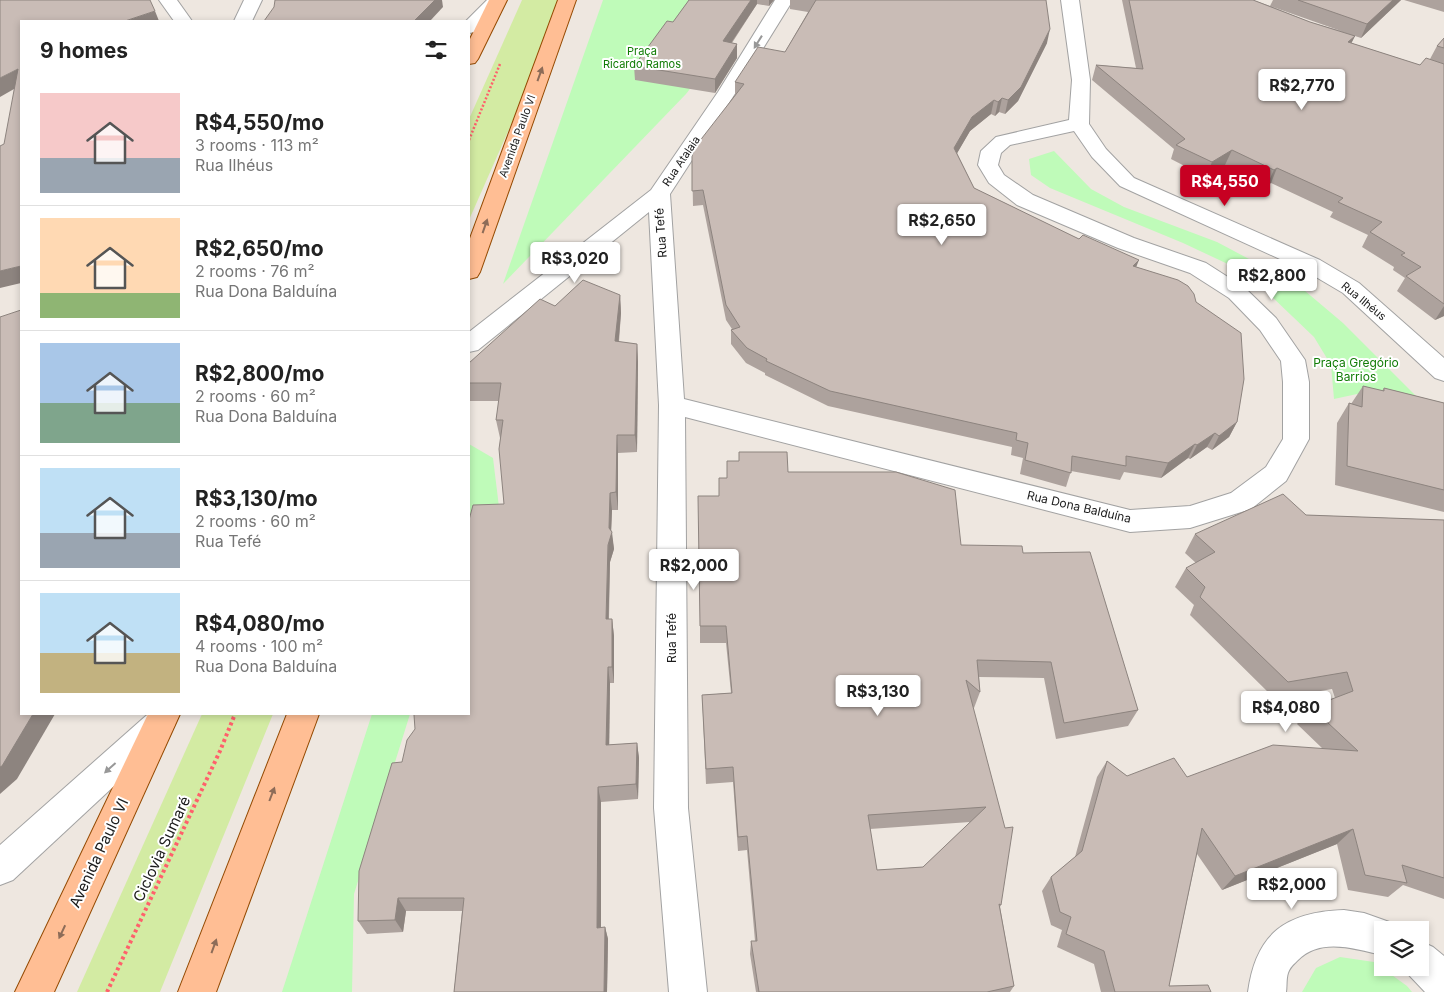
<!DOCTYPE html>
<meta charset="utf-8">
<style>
body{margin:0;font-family:Inter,sans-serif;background:#f6f6f6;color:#222;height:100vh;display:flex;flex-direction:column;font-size:19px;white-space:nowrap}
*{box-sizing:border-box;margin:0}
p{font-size:16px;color:#767676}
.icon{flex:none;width:28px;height:28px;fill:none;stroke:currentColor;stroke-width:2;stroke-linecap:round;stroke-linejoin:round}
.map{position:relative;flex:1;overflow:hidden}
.panel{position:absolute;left:20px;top:20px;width:450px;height:695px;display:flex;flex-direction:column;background:#fff;border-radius:0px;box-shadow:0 2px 8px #0003}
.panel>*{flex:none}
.tools{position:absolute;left:1374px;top:921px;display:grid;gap:10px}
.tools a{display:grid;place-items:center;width:55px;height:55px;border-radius:0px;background:#fff;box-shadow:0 2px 8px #0003;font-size:25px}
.price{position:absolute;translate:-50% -42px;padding:0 11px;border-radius:5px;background:#fff;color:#222;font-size:16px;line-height:32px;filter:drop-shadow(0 1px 2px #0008)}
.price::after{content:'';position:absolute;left:50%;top:30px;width:15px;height:11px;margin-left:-8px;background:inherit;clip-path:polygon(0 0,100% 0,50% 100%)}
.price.current{background:#c70022;color:#fff}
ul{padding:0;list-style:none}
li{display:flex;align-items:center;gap:15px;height:125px;padding:0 20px}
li+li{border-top:1px solid #e0e0e0}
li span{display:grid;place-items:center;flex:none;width:140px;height:100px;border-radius:0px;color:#555}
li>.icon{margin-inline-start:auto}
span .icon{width:60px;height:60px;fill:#fffc;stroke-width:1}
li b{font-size:21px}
h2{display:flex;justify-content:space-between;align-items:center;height:60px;padding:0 20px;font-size:21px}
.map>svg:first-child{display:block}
.grass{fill:#d3eba3}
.park{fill:#bffbb9}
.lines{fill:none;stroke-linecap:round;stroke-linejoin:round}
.minor-casing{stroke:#a2a2a2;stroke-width:2}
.major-casing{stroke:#934900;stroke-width:2}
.path-far1{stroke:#ff606b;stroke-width:2.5;stroke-dasharray:2 2;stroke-linecap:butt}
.path{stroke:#ff606b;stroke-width:4;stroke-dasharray:3 3;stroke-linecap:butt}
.minor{fill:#fff;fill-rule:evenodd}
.major{fill:#ffbe94;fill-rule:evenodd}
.wall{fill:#ada29d;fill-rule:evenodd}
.shaded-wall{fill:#8d847f}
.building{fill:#c9bcb6;stroke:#8d847f;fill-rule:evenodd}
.oneway{fill:#989898}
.oneway2{fill:#8d6c58}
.labels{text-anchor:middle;stroke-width:4;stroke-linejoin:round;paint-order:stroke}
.far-park-label{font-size:11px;fill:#117c06;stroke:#fff}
.far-street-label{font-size:11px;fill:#1b1b1b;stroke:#fff}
.street-label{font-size:12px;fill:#1b1b1b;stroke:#fff}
.park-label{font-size:12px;fill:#117c06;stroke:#fff}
.near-street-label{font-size:15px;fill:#1b1b1b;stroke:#fff}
</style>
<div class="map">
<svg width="1444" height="992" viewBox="0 0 1444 992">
<rect width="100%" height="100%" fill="#eee7e0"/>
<!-- grass -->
<g class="grass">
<polygon points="522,0 559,0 514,118 469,220 469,119"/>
<polygon points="202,714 273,714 160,992 77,992"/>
</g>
<!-- park -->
<g class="park">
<polygon points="603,0 758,0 686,94 503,284"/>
<polygon points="1054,151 1091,189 1124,207 1217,242 1298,285 1343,323 1423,403 1371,391 1334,399 1331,365 1314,337 1247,273 1183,243 1050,188 1031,175 1029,159"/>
<polygon points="469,444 493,458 500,515 469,522"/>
<polygon points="372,714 410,714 354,894 352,992 282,992"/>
<polygon points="1340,957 1374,962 1407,986 1412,992 1302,992 1316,968"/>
</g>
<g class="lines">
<defs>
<g id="minor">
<polygon points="159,0 177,0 192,21 174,21"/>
<polygon points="244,0 262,0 252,21 234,21"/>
<polygon points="487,0 506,0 475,32 469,33 469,21 466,21"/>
<polygon points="775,0 793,0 736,92 670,194 684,399 1130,510 1190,506 1231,493 1266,467 1283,439 1283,382 1281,361 1260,330 1229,298 1190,273 1118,248 1017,205 989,183 978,165 981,151 996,137 1069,120 1072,80 1061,0 1079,0 1090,80 1089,124 1106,149 1134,178 1320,260 1359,283 1444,358 1444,381 1435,378 1343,293 1304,270 1120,186 1092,157 1074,131 1010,145 1001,153 998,165 1004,175 1033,195 1134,238 1206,263 1245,288 1276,318 1305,360 1309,382 1309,439 1286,481 1251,509 1190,528 1130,532 685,417 688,808 707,992 669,992 654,808 659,405 649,212 478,350 469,352 469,332 651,190 718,92"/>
<polygon points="148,714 170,714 175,724 170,734 13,880 0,885 0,845"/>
<path d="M1344 910 1364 913 1395 924 1398 930H1382V955C1355 949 1321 937 1298 960 1294 964 1290 967 1288 973 1286 979 1287 986 1286 992H1248C1256 933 1286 912 1344 910Z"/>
<polygon points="1420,941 1433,947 1444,956 1444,992 1425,992 1407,973 1404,968 1420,968"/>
</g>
<g id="major">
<polygon points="489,0 507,0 478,59 475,63 469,64 469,41"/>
<polygon points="558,0 576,0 480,272 477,277 469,279 469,241"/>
<polygon points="148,714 180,714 54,992 15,992"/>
<polygon points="287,714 319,714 216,992 178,992"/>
</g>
</defs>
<!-- minor casing -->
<use href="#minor" class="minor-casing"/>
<!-- major casing -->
<use href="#major" class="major-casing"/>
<!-- path-far1 -->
<polyline class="path-far1" points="469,140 500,64"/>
<!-- path -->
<polyline class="path" points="107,992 220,751 235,714"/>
<!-- minor -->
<use href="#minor" class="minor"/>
<!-- major -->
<use href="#major" class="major"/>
</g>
<!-- wall -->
<g class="wall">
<polygon points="689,0 774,0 769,6 757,4 732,43 737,44 737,58 715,93 635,80 634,66 673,22"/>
<polygon points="790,0 1046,0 1047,43 1018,101 1005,114 999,112 995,116 991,114 970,131 957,153 974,188 1136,267 1196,302 1237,422 1229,437 1212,450 1207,447 1190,459 1188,458 1161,478 1124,472 1120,480 1071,471 1066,487 1020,474 1023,458 1011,455 1012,447 828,406 765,375 765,373 746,363 731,344 731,330 732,329 726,320 703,205 693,206 692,156 735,95 735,82 785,52 808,12 790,9"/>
<path d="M1122 0H1253L1270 6 1273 0H1401L1361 38 1355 36 1351 43 1420 65 1430 59 1437 46 1444 38V316L1435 320 1397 291 1405 278 1393 270 1394 267 1362 247 1368 235 1330 217 1333 212 1271 183 1267 185 1225 165 1206 177 1171 159 1174 149 1092 80 1096 65 1136 68ZM1270 6 1341 31 1310 22Z"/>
<polygon points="1404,0 1444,0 1444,12"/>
<polygon points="620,295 621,313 619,342 637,344 638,362 637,452 618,453 618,510 612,510 611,531 614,549 610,562 609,619 612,619 614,636 614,683 610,683 609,745 637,743 639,758 638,799 601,802 601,928 605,927 608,939 607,992 454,992 462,911 406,911 403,932 367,934 358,921 402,762 469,714 504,504 500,438 496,420 499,401 469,401 469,363 555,306"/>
<polygon points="1363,386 1382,391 1384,388 1444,403 1444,512 1335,485 1337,423 1349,403 1351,404"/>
<path d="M788 472 961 545 1023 553 1138 710 1128 726 1056 739 1044 678 979 677 980 692 974 708 973 707 1001 905 1000 907 1014 986 1010 992H756L750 954 751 941H755L747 850 738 851 733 782 706 784 702 695 731 693 726 643H700V626L719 496 727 478ZM970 822 923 867 877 870 870 829Z"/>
<polygon points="1306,515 1444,520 1444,899 1403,885 1388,897 1348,890 1337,844 1222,890 1197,854 1169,986 1211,992 1101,992 1094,964 1057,947 1062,930 1051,925 1042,891 1051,877 1075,857 1097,777 1107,761 1127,776 1187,777 1323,749 1297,724 1311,707 1335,698 1332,689 1275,699 1190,615 1194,605 1175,587 1186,568 1196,563 1185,553 1195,534"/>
</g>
<!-- shaded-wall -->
<g class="shaded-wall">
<polygon points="430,0 442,0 443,7 430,21 414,21"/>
<polygon points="751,0 757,0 757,4 723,55 723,41"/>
<polygon points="769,0 774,0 769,6"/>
<polygon points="1393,0 1401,0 1361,38 1367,24"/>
<polygon points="155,11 159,21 125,21"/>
<polygon points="1050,29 1047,43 1018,101 1005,114 1008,100"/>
<polygon points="1355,36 1348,50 1348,42"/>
<polygon points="737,44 737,58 715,93 715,79"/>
<polygon points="18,69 21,85 0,97 0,78"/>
<polygon points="1002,98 999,112 995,116 998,102"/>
<polygon points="994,100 991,114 970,131 952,162 954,148 972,117"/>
<polygon points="1232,150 1225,165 1206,177 1212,162"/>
<polygon points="1277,168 1271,183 1267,185 1274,170"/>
<polygon points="1139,260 1133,275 1133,266"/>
<polygon points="21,266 21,283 0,288 0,271"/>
<polygon points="620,295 621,313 617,359 615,341"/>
<polygon points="1444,306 1444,316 1435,320"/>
<polygon points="637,344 638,362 637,452 635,435"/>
<polygon points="1237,422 1229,437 1212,450 1219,436"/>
<polygon points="1215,433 1207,447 1190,459 1197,445"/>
<polygon points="617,435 618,453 618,510 616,492"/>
<polygon points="1195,444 1188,458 1161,478 1168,463"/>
<polygon points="610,493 612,510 611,535 612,532 614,549 610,562 608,636 606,619"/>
<polygon points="612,619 614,636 614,683 612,667"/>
<polygon points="608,667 610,683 609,760 606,745"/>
<polygon points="33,714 55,714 17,779 0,794 0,767"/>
<polygon points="637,743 639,758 638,799 636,784"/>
<polygon points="598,787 601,802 601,940 597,928"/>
<polygon points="1353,829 1337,844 1222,890 1235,876"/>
<polygon points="398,898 406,911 403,932 395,920"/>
<polygon points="605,927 608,939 607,992 604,992"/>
</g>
<!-- building -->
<g class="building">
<polygon points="0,0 150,0 155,11 125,21 21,21 21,266 0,271 0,146 4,144 18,69 0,78"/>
<polygon points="275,0 435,0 414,21 264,21 274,7"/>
<polygon points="689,0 751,0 723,41 737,44 715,79 634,66 667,21 673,22"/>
<polygon points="816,0 1046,0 1050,29 1021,87 1008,100 1002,98 998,102 994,100 972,117 954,148 974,188 1079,239 1083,235 1139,260 1133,266 1178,280 1188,286 1194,294 1196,302 1241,333 1244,379 1237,422 1219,436 1215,433 1197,445 1195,444 1168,463 1126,456 1126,466 1072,456 1071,473 1025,460 1028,443 1016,440 1017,433 830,391 766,361 767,359 747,348 731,330 740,327 726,305 703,190 692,191 692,156 695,147 744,84 735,82 758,47 785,52"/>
<polygon points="1129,0 1253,0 1310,22 1355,36 1348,42 1420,65 1426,58 1444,64 1444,304 1406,276 1421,267 1401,255 1405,253 1370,232 1382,222 1338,202 1343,198 1277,168 1274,170 1232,150 1212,162 1176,145 1185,139 1096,65 1143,69"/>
<polygon points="1298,0 1393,0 1367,24"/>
<polygon points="1444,38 1444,48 1437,46"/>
<polygon points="583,280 620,295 615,341 637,344 635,435 617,435 616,492 610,493 609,528 612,532 608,545 606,619 612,619 612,667 608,667 606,745 637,743 636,784 598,787 597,928 605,927 604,992 454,992 464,898 398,898 395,920 358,921 359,871 392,763 402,762 407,740 415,729 414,715 415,714 469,714 469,520 473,505 504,504 499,449 503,420 496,420 501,383 469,383 469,363 540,299 555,306"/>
<polygon points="21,310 21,714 33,714 2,766 0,767 0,317"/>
<polygon points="1363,386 1384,391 1384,388 1444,403 1444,490 1347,466 1349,403 1362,407"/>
<path d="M739 452H787L788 472H896L955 490 961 545 1022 546 1023 553 1090 552 1138 710 1064 723 1051 662 977 660 980 692 966 680 1005 828 1013 827 1001 905 999 904 1014 986 987 992H759L751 941H757L747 836 738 837 733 767 706 769 702 695 732 693 726 626H700L698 496H719V478H727V461H739ZM986 807 923 867 877 870 868 815Z"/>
<polygon points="1283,494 1306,515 1444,520 1444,878 1402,865 1407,883 1365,875 1353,829 1235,876 1202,828 1169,986 1208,985 1211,992 1115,992 1104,951 1066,934 1071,917 1060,912 1051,877 1082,851 1107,761 1127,776 1174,758 1187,777 1273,745 1358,751 1311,707 1353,691 1347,672 1288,682 1200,597 1205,587 1186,568 1215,552 1195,534"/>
</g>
<!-- one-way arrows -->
<defs><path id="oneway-solid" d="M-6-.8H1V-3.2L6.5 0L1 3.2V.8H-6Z" transform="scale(1.25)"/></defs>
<g class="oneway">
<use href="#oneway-solid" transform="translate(758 42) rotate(122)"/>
<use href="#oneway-solid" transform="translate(110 768) rotate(138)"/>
</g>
<g class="oneway2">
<use href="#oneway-solid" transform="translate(540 74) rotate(-70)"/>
<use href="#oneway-solid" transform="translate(485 226) rotate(-71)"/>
<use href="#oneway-solid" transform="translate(272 794) rotate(-69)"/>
<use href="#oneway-solid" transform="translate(62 932) rotate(115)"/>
<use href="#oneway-solid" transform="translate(214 946) rotate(-70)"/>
</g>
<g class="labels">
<!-- far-park labels -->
<g class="far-park-label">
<text x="642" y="55">Praça<tspan x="642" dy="13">Ricardo Ramos</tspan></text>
</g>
<!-- far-street labels -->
<g class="far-street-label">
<text transform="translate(517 136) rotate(-70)" y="4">Avenida Paulo VI</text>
<text transform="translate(681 161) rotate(-56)" y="4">Rua Atalaia</text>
<text transform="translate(1364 301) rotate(39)" y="4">Rua Ilhéus</text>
</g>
<!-- street labels -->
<g class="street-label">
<text transform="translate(661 233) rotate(-94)" y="4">Rua Tefé</text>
<text transform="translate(1079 507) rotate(13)" y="4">Rua Dona Balduína</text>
<text transform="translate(672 638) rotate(-90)" y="4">Rua Tefé</text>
</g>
<!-- park labels -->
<g class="park-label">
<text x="1356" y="367">Praça Gregório<tspan x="1356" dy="14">Barrios</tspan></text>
</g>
<!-- near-street labels -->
<g class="near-street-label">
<text transform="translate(162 849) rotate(-65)" y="5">Ciclovia Sumaré</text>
<text transform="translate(99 853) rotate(-65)" y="5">Avenida Paulo VI</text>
</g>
</g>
</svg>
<div class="tools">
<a><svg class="icon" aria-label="layers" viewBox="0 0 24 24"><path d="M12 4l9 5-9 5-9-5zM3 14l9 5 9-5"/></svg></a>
</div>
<b class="price" style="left:1302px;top:111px">R$2,770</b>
<b class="price current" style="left:1225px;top:207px">R$4,550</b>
<b class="price" style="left:942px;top:246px">R$2,650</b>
<b class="price" style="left:575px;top:284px">R$3,020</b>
<b class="price" style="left:1272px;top:301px">R$2,800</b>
<b class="price" style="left:694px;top:591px">R$2,000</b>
<b class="price" style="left:878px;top:717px">R$3,130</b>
<b class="price" style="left:1286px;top:733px">R$4,080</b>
<b class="price" style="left:1292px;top:910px">R$2,000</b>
<section class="panel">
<h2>9 homes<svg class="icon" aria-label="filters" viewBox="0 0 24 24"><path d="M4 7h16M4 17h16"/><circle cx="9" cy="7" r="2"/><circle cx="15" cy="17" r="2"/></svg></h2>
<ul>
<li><span style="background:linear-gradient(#f6c9c9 65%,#9aa5b1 0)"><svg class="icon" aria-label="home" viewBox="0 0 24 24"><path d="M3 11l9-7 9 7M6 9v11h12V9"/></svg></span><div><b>R$4,550/mo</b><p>3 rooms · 113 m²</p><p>Rua Ilhéus</p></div></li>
<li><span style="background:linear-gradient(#ffd9b3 75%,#8fb573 0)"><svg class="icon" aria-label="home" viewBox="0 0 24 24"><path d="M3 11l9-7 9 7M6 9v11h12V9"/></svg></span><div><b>R$2,650/mo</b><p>2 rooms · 76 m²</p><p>Rua Dona Balduína</p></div></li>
<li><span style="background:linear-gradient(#a9c7e8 60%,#7fa58c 0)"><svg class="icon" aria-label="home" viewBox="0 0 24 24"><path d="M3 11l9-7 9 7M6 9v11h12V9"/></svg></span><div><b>R$2,800/mo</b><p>2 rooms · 60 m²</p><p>Rua Dona Balduína</p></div></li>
<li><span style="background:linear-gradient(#bfe0f5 65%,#9aa5b1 0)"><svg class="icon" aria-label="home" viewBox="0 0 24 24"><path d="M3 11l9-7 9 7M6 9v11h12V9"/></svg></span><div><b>R$3,130/mo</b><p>2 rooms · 60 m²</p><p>Rua Tefé</p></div></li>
<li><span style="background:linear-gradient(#bfe0f5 60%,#c2b280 0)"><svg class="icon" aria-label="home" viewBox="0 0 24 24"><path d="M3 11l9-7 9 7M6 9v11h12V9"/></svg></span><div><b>R$4,080/mo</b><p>4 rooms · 100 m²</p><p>Rua Dona Balduína</p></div></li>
</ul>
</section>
</div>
